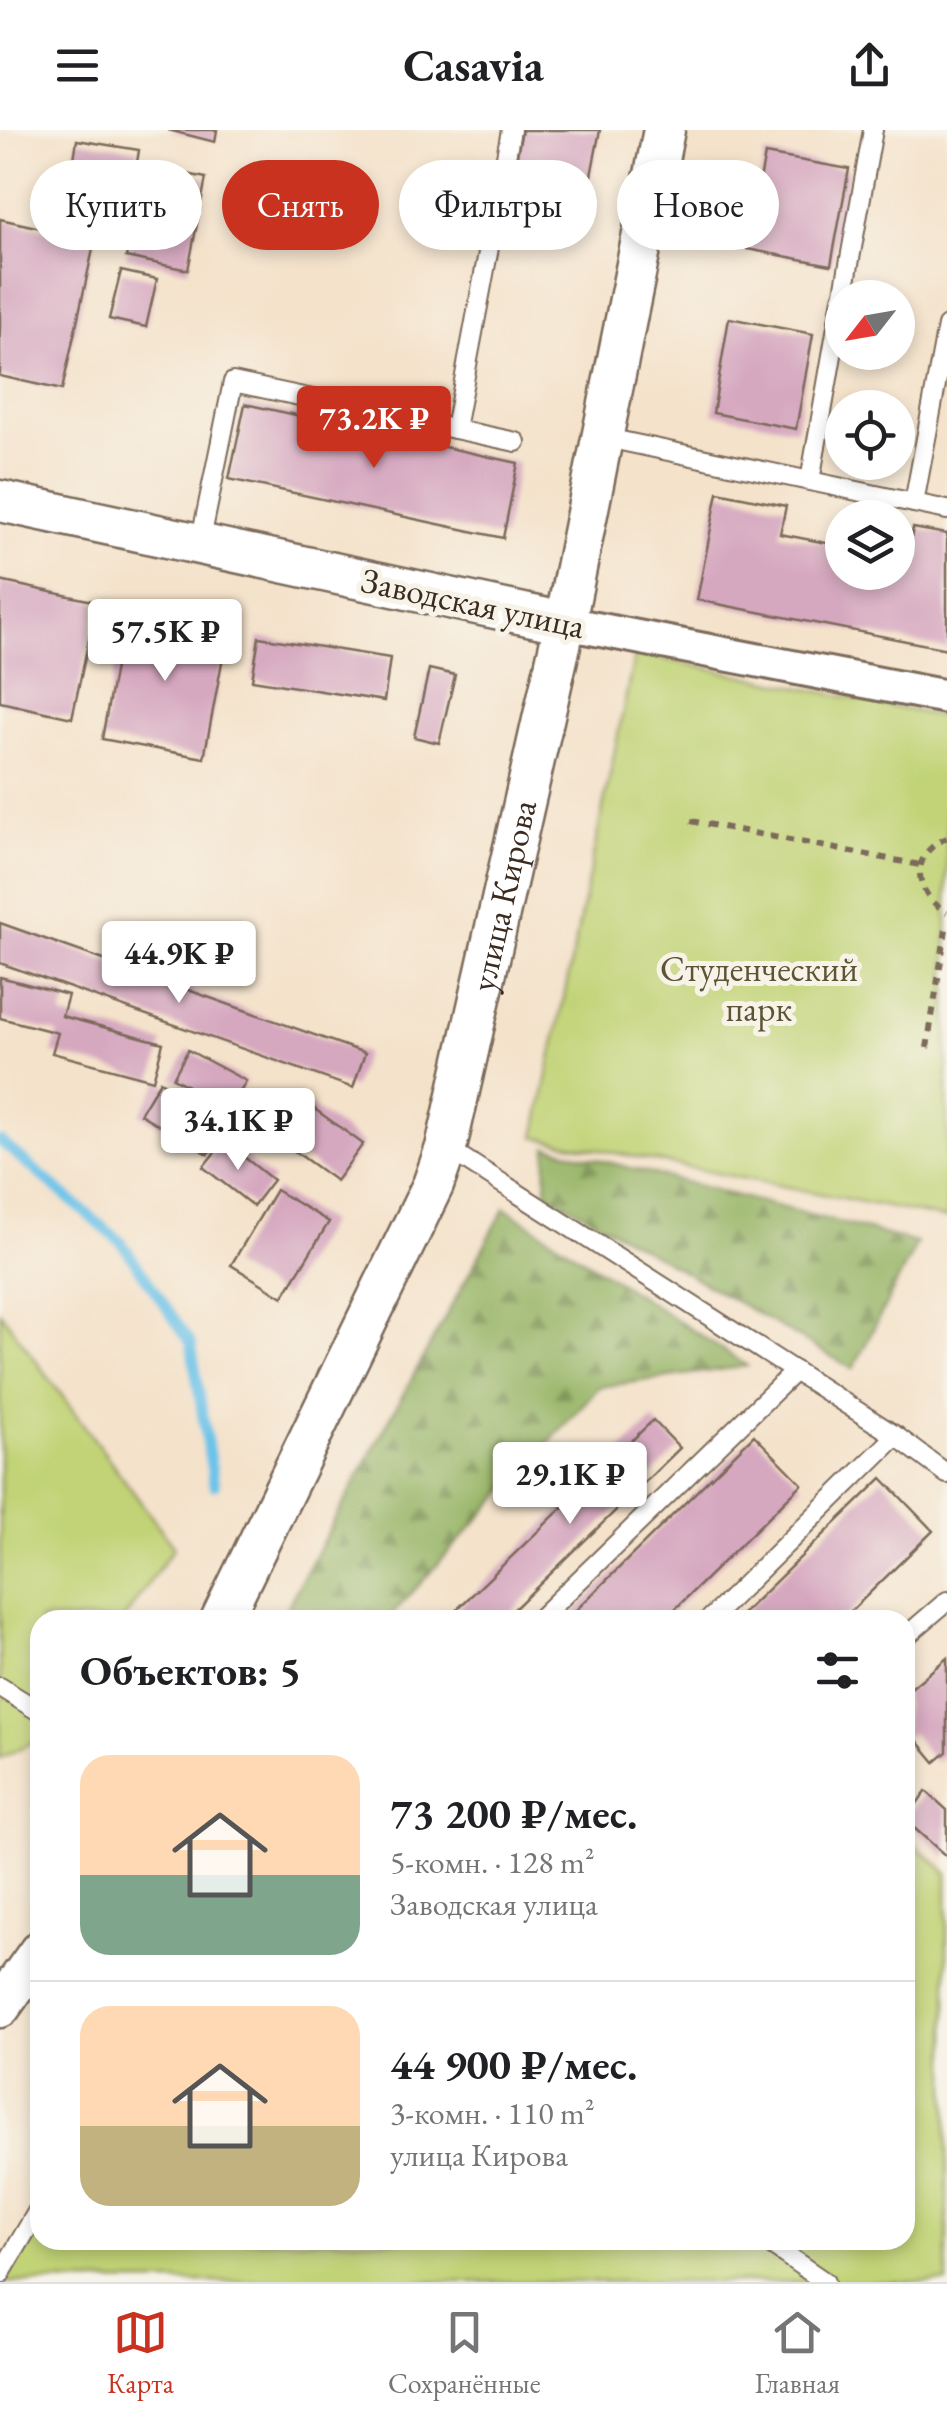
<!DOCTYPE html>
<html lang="ru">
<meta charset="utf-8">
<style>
body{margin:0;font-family:"EB Garamond",serif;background:#f2f2f2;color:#202124;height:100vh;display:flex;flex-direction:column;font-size:38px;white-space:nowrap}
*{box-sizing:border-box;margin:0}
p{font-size:32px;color:#757577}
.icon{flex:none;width:55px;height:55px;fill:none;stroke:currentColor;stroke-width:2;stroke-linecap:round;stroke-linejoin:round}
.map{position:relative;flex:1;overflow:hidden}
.sheet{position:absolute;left:30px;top:1480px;width:885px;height:640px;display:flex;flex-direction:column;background:#fff;border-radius:30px;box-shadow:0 5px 15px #0003}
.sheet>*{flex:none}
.top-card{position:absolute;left:30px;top:30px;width:888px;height:90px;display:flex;gap:20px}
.needle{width:65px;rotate:239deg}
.tools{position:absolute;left:825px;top:150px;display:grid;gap:20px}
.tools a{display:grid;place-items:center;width:90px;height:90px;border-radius:50%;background:#fff;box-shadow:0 5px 15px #0003;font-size:50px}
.price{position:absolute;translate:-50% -85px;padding:0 22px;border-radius:10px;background:#fff;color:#222;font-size:32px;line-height:65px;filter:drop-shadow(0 2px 5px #0008)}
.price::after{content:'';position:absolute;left:50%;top:60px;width:30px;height:22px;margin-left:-15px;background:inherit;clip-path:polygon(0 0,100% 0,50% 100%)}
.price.current{background:#c8321e;color:#fff}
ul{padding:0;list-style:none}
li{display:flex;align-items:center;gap:30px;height:250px;padding:0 50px}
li+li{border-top:2px solid #e0e0e0}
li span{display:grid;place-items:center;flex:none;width:280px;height:200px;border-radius:30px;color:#555}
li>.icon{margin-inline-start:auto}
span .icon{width:120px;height:120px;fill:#fffc;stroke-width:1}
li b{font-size:42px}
h2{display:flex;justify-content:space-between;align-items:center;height:120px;padding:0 50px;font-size:42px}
.tag{padding:0 35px;border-radius:45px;background:#fff;box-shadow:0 5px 15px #0003;font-size:35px;line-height:90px}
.tag.current{background:#c8321e;color:#fff}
header{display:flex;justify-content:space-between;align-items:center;height:130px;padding:0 50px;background:#fff;font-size:45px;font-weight:700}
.menu{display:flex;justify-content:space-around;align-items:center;height:140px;border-top:2px solid #e0e0e0;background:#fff;font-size:28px;color:#757577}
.menu a{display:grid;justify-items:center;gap:5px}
.menu .current{color:#c8321e}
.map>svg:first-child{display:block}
.forest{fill:url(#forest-firs);stroke:#6a7042;stroke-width:2.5}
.green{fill:#c1d376;stroke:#7e7e4a;stroke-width:2.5}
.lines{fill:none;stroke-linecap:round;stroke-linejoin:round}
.stream{stroke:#6cc3e9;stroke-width:11}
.building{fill:#d6a8c0}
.service-casing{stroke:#7c6a5a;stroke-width:22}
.minor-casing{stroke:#7c6a5a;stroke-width:38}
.tertiary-casing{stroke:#7c6a5a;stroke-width:45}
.path{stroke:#7c6a5a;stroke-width:6;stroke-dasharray:8 8;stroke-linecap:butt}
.service{stroke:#fff;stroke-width:18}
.minor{stroke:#fff;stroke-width:32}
.tertiary{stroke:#fff;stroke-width:40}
.labels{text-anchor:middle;stroke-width:10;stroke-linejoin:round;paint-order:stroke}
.street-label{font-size:35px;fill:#3b2a1e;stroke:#f7f3e8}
.park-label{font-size:35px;fill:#5c5434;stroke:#f7f3e8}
</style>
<header><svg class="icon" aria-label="menu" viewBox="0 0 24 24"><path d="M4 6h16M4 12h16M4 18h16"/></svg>Casavia<svg class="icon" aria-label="share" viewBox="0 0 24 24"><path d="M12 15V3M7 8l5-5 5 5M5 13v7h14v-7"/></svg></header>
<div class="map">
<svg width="947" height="2152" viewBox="0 0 947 2152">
<defs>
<pattern id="forest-firs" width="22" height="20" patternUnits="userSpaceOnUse" patternTransform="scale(2.5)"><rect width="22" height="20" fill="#98b567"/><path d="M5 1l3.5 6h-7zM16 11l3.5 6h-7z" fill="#7d9354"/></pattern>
</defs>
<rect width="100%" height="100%" fill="#f7f3e8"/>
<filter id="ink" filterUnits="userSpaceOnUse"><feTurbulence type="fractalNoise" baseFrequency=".01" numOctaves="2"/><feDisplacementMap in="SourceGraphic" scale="20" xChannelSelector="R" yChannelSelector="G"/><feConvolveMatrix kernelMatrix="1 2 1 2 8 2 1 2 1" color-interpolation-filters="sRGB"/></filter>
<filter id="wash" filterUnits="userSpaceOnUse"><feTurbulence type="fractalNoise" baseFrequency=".0048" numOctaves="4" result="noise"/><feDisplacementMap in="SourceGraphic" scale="40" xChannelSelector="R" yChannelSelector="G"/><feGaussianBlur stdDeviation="2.25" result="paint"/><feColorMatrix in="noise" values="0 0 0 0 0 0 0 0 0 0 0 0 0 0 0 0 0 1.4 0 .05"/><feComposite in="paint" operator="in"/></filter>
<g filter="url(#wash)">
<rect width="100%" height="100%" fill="#f4e2ca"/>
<!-- forest -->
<g class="forest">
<polygon points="547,1016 917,1113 853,1239 546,1062"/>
<polygon points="505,1078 747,1236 599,1257 387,1490 280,1490"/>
</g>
<!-- green -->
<g class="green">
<polygon points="635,523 947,588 947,1089 535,1007"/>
<polygon points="0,1182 174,1417 123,1490 40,1490 40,1609 0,1628"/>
<polygon points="905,1707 947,1742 947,2152 0,2152 40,2075 40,2110 905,2110"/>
</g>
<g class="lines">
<!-- stream -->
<polyline class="stream" points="0,1011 122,1113 191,1213 214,1355"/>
</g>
<g id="blocks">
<!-- building -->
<g class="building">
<polygon points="168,0 217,0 215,12"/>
<polygon points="522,0 600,0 583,86 508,71"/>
<polygon points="77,10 139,20 133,58 71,48"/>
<polygon points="765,24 849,39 831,135 747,119"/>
<polygon points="144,35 206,48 188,140 126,127"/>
<polygon points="0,89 95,110 62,260 0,246"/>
<polygon points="121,141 157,149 146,197 109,189"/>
<polygon points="729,188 813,204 796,299 713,283"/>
<polygon points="245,274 518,333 503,408 229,349"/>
<polygon points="718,362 786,376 780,404 842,416 842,442 898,442 898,427 907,429 913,398 947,404 947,519 697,470"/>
<polygon points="0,451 97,472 72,588 0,572"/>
<polygon points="125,481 228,500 204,628 102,609"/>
<polygon points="259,507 390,528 384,571 252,550"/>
<polygon points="429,539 455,545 439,613 414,607"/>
<polygon points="0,793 365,923 353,958 0,833"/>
<polygon points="0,847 68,865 62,886 163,913 153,950 52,923 58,903 0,888"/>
<polygon points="188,920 246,951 231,979 173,948"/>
<polygon points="160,951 227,991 208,1024 140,984"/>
<polygon points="298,967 363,1014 336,1051 271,1004"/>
<polygon points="224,1011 273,1050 253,1076 203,1037"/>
<polygon points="276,1060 329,1092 283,1167 231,1135"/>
<polygon points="653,1290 680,1318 503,1490 446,1490"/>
<polygon points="754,1305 802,1354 664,1490 566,1490"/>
<polygon points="882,1348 933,1401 842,1490 736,1490"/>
<polygon points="947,1528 947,1622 935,1632 911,1603 905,1607 905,1563"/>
<polygon points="926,1661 947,1680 947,1727 905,1690"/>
</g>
</g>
</g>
<g filter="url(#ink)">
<use href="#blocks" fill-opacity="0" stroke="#7c6a5a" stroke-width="2.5"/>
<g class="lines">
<defs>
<g id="service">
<polyline points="843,168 873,0"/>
<polyline points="455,299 511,0"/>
<polyline points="602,307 947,380"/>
<polyline points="810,351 842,168"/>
<polyline points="914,373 947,196"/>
<polyline points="200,414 233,252 516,312"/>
<polyline points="447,1018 896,1306 947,1344"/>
<polyline points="538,1490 795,1241"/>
<polyline points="709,1490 896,1306"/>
<polyline points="905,1507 947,1471"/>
<polyline points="0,1557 40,1582"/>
<polyline points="764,2110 825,2152"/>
<polyline points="0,2145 40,2077"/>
</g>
<polyline id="minor" points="565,493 947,567"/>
<g id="tertiary">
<polyline points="0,371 565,493"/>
<path id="s1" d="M221 1490 433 1055 446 1018 565 493 664 0"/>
<polyline points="0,1877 40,1821"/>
</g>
</defs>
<!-- service casing -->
<use href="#service" class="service-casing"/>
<!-- minor casing -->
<use href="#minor" class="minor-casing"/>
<!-- tertiary casing -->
<use href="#tertiary" class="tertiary-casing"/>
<!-- path -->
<g class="path">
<polyline points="691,691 920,735"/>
<path d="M947 708C908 724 914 764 947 782"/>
<polyline points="927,918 947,793"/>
</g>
<!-- service -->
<use href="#service" class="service"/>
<!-- minor -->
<use href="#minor" class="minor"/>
<!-- tertiary -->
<use href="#tertiary" class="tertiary"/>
</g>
</g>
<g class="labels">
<!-- street labels -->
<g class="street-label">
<text transform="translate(473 473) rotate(12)" y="12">Заводская улица</text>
<text dy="12" stroke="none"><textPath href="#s1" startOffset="782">улица Кирова</textPath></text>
</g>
<!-- park labels -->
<g class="park-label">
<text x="759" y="851">Студенческий<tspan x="759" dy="40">парк</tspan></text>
</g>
</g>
</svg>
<div class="tools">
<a><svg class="needle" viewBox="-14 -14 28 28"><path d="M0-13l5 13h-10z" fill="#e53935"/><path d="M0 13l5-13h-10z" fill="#757577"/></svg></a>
<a><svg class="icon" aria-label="locate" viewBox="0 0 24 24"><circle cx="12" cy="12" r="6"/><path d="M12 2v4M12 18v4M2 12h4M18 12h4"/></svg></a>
<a><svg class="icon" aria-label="layers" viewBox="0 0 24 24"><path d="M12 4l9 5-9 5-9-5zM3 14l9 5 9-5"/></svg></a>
</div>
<b class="price current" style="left:374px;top:341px">73.2K ₽</b>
<b class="price" style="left:165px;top:554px">57.5K ₽</b>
<b class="price" style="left:179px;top:876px">44.9K ₽</b>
<b class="price" style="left:238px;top:1043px">34.1K ₽</b>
<b class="price" style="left:570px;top:1397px">29.1K ₽</b>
<div class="top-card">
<a class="tag">Купить</a>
<a class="tag current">Снять</a>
<a class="tag">Фильтры</a>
<a class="tag">Новое</a>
</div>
<section class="sheet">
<h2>Объектов: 5<svg class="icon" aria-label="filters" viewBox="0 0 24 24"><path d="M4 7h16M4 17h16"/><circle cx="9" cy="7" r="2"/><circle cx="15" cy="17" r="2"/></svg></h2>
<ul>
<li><span style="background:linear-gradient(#ffd9b3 60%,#7fa58c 0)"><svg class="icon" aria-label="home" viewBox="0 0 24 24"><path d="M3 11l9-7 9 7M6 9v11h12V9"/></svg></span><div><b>73 200 ₽/мес.</b><p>5-комн. · 128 m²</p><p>Заводская улица</p></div></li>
<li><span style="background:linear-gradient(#ffd9b3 60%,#c2b280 0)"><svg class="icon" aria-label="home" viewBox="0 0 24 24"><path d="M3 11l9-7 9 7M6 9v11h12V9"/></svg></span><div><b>44 900 ₽/мес.</b><p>3-комн. · 110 m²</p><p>улица Кирова</p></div></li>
</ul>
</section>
</div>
<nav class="menu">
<a class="current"><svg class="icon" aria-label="map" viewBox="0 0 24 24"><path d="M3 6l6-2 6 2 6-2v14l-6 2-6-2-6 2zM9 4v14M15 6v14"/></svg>Карта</a>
<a><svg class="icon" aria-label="saved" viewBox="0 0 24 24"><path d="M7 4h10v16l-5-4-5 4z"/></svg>Сохранённые</a>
<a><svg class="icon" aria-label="home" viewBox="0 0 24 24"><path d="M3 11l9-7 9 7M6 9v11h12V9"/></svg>Главная</a>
</nav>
